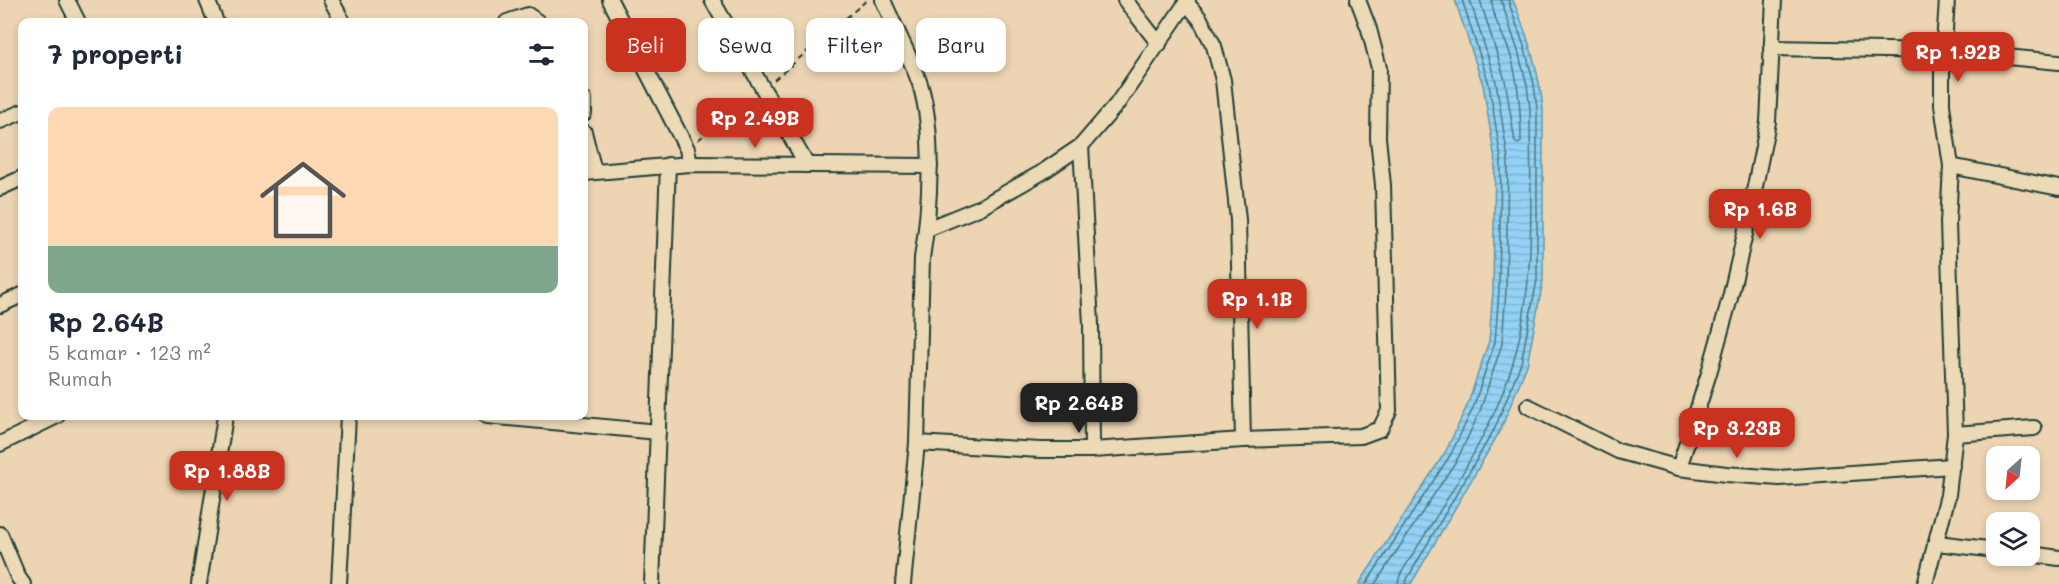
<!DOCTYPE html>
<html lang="id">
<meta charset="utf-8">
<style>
body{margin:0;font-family:Mali,sans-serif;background:#f6f6f7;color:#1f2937;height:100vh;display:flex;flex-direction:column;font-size:22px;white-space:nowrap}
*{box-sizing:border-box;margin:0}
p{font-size:20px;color:#747a83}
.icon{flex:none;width:33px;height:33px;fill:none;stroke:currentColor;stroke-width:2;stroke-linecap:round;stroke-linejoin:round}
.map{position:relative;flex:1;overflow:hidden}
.drawer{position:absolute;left:18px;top:18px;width:570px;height:402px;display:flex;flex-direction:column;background:#fff;border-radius:12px;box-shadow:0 3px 9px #0003}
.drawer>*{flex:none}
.banner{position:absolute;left:606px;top:18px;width:570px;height:54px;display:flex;gap:12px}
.needle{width:39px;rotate:207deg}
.controls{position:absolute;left:1986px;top:446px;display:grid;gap:12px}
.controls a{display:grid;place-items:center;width:54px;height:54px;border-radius:12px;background:#fff;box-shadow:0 3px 9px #0003;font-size:30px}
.price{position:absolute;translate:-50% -51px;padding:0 14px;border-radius:12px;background:#c8321e;color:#fff;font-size:20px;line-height:39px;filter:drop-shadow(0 2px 3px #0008)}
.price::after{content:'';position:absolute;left:50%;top:36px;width:18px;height:14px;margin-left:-9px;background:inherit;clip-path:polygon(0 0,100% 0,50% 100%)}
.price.current{background:#222;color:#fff}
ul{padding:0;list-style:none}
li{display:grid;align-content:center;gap:12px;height:318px;padding:0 30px}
li span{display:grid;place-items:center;height:186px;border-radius:12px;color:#555}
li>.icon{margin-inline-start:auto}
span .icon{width:108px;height:108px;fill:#fffc;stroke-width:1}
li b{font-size:26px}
h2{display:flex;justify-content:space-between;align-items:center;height:72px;padding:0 30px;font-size:26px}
.chip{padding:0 21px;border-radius:12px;background:#fff;box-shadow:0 3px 9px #0003;font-size:21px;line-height:54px}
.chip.current{background:#c8321e;color:#fff}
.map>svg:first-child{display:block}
.water{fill:url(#water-rules);stroke:#6596a7;stroke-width:1.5}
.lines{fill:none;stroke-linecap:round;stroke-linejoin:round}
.shore{stroke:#4d7981;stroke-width:1.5}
.street-casing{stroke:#1f3d34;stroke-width:18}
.path{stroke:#1f3d34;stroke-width:2;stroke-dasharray:6 4.5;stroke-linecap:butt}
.street{stroke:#ecdab7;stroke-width:14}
</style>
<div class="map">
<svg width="2059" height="584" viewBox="0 0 2059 584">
<defs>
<pattern id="water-rules" width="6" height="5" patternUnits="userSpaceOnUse" patternTransform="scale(1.5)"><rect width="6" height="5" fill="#93d2f4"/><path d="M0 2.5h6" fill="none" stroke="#7eb5d2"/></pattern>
</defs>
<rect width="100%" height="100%" fill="#edd5b3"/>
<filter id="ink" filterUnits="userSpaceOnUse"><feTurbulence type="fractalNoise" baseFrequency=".0167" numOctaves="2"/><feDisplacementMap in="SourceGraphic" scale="12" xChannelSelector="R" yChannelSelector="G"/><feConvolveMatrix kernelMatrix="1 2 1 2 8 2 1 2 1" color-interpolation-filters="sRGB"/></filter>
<g filter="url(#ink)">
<!-- water -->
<path class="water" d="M1455 0H1513C1528 36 1539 70 1543 109V281L1527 365 1500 431 1411 584H1359L1446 451 1467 406 1489 341 1493 290 1495 160 1483 85Z"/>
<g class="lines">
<!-- shore -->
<g class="shore">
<path d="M1480 0 1505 80 1515 142 1518 144 1521 142C1521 111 1519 83 1510 53 1504 36 1492 18 1492 0"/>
<polyline points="1366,584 1451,454 1473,408 1495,342 1499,290 1501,159 1489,84 1462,0"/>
<polyline points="1375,584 1458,458 1480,411 1502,344 1506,291 1508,159 1496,82 1470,0"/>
<path d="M1398 584 1400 575C1439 511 1492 435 1513 363 1537 281 1530 193 1530 109L1527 85 1518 51 1501 0"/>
<polyline points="1406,584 1407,579 1495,428 1521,363 1537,280 1537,109 1534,84 1525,49 1508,0"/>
</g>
<defs>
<g id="street">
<polyline points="67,0 78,22"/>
<polyline points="207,0 216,22"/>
<polyline points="331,0 343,22"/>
<polyline points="610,0 687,149 690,164"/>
<polyline points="712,0 807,165"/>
<path d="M883 0C895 28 910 56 920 84 935 132 930 209 922 258L917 443 903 584"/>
<polyline points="1125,0 1159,44"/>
<polyline points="1186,2 1200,19 1214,46 1223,80 1238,220 1243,440"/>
<polyline points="507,22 528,15 538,22"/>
<polyline points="1771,48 1943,51 2059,62"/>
<polyline points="584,99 584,113"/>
<polyline points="0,121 22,112"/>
<polyline points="584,132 594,171"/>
<polyline points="1081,146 1091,324 1092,450"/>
<polyline points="1951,166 2059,188"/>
<polyline points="584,173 690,164 930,166"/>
<polyline points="0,188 22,178"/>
<polyline points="927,229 981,207 1041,173 1081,146 1117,104 1188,0"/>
<polyline points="0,305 22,295"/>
<polyline points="1528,406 1618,451 1679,468 1726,474 1779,478 1952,466"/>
<polyline points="487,416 658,432"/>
<polyline points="1955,434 2034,428"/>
<polyline points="917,443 1040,450 1092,450 1243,440 1361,436 1380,429 1389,411 1383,185 1378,138 1379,68 1369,29 1358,0"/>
<polyline points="0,444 57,416"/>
<polyline points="1679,468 1709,373 1730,298 1748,221 1768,122 1774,0"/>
<polyline points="0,534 18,577 23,584"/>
<polyline points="1937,543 1996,550"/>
<polyline points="2030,554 2059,558"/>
<polyline points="199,584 225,416"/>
<polyline points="339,584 348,416"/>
<polyline points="652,584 668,165"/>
<polyline points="1925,584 1948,495 1955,434 1948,223 1951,166 1942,105 1942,73 1947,0"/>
</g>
</defs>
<!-- street casing -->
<use href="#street" class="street-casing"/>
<!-- path -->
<g class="path">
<polyline points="774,80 867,0"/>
<polyline points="698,140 753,97"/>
</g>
<!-- street -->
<use href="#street" class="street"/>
</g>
</g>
</svg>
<div class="controls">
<a><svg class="needle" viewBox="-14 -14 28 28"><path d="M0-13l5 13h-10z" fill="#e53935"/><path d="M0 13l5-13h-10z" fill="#747a83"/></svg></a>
<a><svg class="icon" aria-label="layers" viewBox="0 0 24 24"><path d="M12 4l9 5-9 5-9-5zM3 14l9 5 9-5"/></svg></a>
</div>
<b class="price" style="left:1958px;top:83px">Rp 1.92B</b>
<b class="price" style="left:755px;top:149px">Rp 2.49B</b>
<b class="price" style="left:1760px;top:240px">Rp 1.6B</b>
<b class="price" style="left:1257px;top:330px">Rp 1.1B</b>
<b class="price current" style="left:1079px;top:434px">Rp 2.64B</b>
<b class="price" style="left:1737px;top:459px">Rp 3.23B</b>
<b class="price" style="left:227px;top:502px">Rp 1.88B</b>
<div class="banner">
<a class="chip current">Beli</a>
<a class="chip">Sewa</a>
<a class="chip">Filter</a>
<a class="chip">Baru</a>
</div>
<section class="drawer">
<h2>7 properti<svg class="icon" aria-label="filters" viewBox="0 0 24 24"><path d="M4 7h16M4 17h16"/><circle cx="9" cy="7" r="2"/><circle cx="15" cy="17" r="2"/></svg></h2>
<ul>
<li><span style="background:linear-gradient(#ffd9b3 75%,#7fa58c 0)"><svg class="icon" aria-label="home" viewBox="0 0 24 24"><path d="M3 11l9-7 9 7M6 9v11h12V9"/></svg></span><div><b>Rp 2.64B</b><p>5 kamar · 123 m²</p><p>Rumah</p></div></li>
</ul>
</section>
</div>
